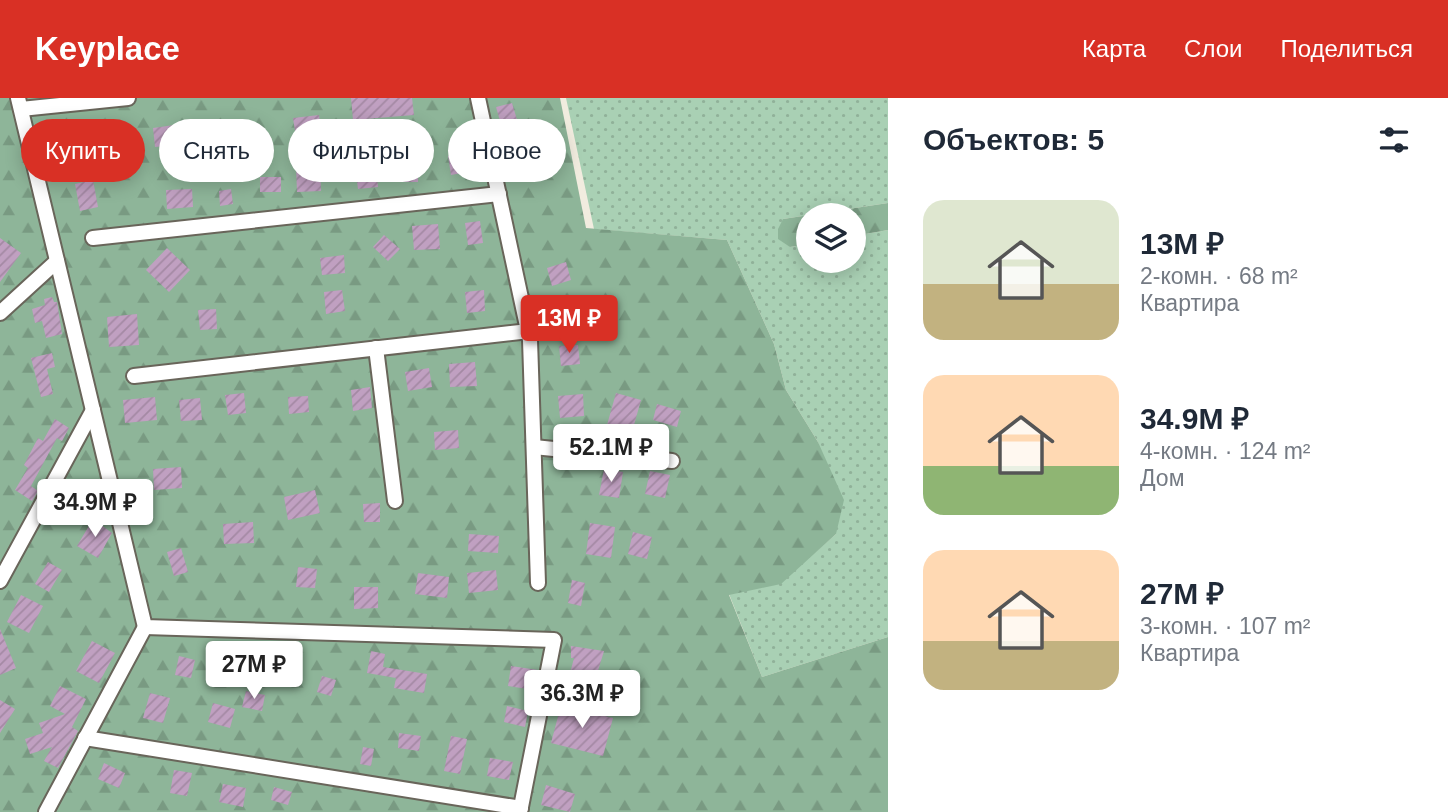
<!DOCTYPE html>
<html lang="ru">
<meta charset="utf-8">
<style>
body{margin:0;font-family:Helvetica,sans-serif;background:#f2f2f3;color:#1f2937;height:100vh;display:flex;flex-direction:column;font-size:26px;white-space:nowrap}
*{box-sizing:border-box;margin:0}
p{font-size:23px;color:#747a83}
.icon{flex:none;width:38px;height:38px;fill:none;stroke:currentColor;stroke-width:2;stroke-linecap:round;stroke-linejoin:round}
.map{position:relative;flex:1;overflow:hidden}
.side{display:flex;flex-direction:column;background:#fff;width:560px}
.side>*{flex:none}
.top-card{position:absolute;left:21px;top:21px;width:665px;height:63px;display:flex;gap:14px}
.fabs{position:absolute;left:796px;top:105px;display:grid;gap:14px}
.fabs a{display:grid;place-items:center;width:70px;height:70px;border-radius:50%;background:#fff;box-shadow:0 4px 18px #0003;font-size:35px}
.price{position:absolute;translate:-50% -60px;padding:0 16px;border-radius:7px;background:#fff;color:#222;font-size:23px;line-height:46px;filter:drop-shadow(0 2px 4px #0008)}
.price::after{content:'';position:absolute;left:50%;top:42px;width:21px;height:16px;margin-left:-10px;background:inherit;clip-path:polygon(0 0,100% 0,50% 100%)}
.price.selected{background:#d93025;color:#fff}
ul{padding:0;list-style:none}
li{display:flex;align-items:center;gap:21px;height:175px;padding:0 35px}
li span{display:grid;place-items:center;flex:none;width:196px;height:140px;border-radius:21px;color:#555}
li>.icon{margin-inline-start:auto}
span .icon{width:84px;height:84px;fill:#fffc;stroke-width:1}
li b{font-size:30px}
h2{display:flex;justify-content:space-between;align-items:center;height:84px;padding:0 35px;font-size:30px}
.tag{padding:0 24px;border-radius:32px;background:#fff;box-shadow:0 4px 18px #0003;font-size:24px;line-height:63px}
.tag.selected{background:#d93025;color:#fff}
header{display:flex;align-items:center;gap:42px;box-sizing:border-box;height:98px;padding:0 35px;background:#d93025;color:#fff}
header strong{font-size:33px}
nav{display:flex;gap:38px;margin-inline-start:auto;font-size:24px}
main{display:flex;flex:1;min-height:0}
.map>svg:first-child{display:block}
.grass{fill:url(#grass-dots)}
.forest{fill:url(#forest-firs)}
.building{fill:url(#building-hatch)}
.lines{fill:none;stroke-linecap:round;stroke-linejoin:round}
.minor-casing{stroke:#69655a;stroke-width:18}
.minor{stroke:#fff;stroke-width:14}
</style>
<header>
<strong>Keyplace</strong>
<nav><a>Карта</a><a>Слои</a><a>Поделиться</a></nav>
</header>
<main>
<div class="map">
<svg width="888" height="714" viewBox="0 0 888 714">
<defs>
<pattern id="grass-dots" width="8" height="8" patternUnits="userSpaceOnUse" patternTransform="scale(1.75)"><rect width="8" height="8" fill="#a9d0b4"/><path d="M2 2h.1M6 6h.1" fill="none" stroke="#90b199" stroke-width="1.8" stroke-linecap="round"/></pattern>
<pattern id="forest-firs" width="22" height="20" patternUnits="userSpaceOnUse" patternTransform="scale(1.75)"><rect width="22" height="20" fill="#8eb599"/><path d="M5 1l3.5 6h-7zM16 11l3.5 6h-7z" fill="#799a82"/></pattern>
<pattern id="building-hatch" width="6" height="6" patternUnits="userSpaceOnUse" patternTransform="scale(1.75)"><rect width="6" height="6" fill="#c0a0c1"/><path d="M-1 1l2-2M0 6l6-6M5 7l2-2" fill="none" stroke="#a489a4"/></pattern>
</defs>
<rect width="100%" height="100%" fill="#f1ecdf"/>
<!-- grass -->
<polygon class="grass" points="566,0 888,0 888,105 783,121 790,149 808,146 808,163 854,163 854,138 888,132 888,539 762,579 729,496 811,458 836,436 818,344 786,292 774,246 727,142 594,131"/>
<!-- forest -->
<g class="forest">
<polygon points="0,0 560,0 586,130 727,142 774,246 786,292 818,344 844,402 836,436 781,486 729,497 762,579 888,539 888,714 0,714"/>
<polygon points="888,105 888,132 854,138 854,117 808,117 808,146 790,149 778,141 778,131 783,121"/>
</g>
<!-- building -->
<g class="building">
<polygon points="351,0 412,0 414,17 353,22"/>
<polygon points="512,5 521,35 505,40 496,9"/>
<polygon points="319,17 322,43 297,46 293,20"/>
<polygon points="174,27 176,47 155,49 153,30"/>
<polygon points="233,31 235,50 211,53 209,34"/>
<polygon points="87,33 92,59 71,63 66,37"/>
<polygon points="470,54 473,73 451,77 448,58"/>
<polygon points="535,55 540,72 523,76 519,60"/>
<rect x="396" y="58" width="22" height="26"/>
<polygon points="376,66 378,89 358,91 355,68"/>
<polygon points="320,68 321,93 297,94 296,69"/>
<rect x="260" y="79" width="21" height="15"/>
<polygon points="93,82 98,109 80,113 75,86"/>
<polygon points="192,91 193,109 167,111 166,92"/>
<polygon points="231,91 233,106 220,108 219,93"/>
<polygon points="480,123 483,145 468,147 465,125"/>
<polygon points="438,126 440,151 414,152 412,128"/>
<polygon points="384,137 400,151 388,163 373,149"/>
<polygon points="0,140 21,155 0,184"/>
<polygon points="167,150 190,172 169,194 146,172"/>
<polygon points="344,157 345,175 322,177 320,160"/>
<polygon points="566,164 571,182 552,188 547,170"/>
<polygon points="342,192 345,213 326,216 324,194"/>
<polygon points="484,192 485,213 467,215 465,194"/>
<polygon points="52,199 54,204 57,204 62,236 46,240 42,223 35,225 32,211 45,207 44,201"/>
<polygon points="571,200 578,222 564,227 558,204"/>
<polygon points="216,211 217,231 200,232 198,212"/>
<polygon points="137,216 139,247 109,249 107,219"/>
<polygon points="578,247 580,266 561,268 559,248"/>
<polygon points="52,255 55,269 47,271 53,296 41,299 31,260"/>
<polygon points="475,264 477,288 450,289 449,266"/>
<polygon points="429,270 432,289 408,293 405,274"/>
<polygon points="370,289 372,310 353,313 351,292"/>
<polygon points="244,295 246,315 228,317 225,297"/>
<polygon points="616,295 641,302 632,334 607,327"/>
<polygon points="583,296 584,318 560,320 558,298"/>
<polygon points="308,298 309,314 289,316 288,299"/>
<polygon points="155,299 157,322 125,325 123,302"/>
<polygon points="200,300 202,322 181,323 179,302"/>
<polygon points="657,306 681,313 677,329 653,322"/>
<polygon points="55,321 69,330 62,343 57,340 31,388 38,393 32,403 15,392 28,370 24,367 38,340 43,343"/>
<polygon points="458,332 459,350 435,352 434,334"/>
<polygon points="181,369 182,390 154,392 153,371"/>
<polygon points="604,371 623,374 619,400 599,397"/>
<polygon points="650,373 670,377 665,400 645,396"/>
<polygon points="315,392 320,415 288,422 284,399"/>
<polygon points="380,405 380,424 364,424 363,406"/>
<polygon points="93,421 112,435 98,460 77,448"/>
<polygon points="253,424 254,445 224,446 223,426"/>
<polygon points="590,425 615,429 611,460 586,456"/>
<polygon points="633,434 652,439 647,461 628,456"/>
<polygon points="469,436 499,438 498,455 468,453"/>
<polygon points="181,450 188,474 174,478 167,454"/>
<polygon points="48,464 62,472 49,494 35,486"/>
<polygon points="298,469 317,471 315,490 296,489"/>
<polygon points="496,472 498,492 469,495 467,475"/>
<polygon points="418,475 449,479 447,500 415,496"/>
<polygon points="572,482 585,485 581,508 568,505"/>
<polygon points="354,489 378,489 378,510 354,511"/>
<polygon points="21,497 43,508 29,535 7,524"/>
<polygon points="0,531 16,570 0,577"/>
<polygon points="92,543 115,555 99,585 76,573"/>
<polygon points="571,548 604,553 597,576 620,582 616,595 568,583 574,560 571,560"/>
<polygon points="371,553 385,556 383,569 427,576 424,595 394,590 396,580 367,575"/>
<rect x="218" y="557" width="20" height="16"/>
<polygon points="179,558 195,562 191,580 175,577"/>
<polygon points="511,568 538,572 534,592 508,588"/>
<polygon points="322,578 336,582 331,598 317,594"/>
<polygon points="60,588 86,601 72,629 78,633 58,670 44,663 52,649 30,656 25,641 43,635 39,625 65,616 50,608"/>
<polygon points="246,593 265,597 262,613 242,609"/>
<polygon points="150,595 170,600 163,625 143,620"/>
<polygon points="0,602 15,611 0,635"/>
<polygon points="213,605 235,611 230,630 208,624"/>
<polygon points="561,607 613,620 603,658 551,645"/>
<polygon points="507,608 528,613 525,629 504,624"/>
<polygon points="399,635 421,638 419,653 398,650"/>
<polygon points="451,638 467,641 460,676 444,673"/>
<polygon points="363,649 374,651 371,668 360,666"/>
<polygon points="490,660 513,664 509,682 487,678"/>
<polygon points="104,665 125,675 119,690 98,681"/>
<polygon points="174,672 192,675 187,698 170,695"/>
<polygon points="223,686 246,690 243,709 219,704"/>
<polygon points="546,687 575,696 570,714 541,707"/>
<polygon points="274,689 292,694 288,707 271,702"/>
</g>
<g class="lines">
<defs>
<g id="minor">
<polyline points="18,0 145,529 554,542 520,714"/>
<polyline points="478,0 530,242 538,485"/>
<polyline points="21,11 128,0"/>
<polyline points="93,140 499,96"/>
<polyline points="0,215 57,163"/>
<polyline points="376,250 395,403"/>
<polyline points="134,278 529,233"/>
<polyline points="534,349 672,363"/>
<polyline points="0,483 93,312"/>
<polyline points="85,640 521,710"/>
<polyline points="46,714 145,529"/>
</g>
</defs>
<!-- minor casing -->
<use href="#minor" class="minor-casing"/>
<!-- minor -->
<use href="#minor" class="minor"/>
</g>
</svg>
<div class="fabs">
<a><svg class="icon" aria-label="layers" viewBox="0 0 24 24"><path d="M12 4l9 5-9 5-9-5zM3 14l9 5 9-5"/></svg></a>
</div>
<b class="price selected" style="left:569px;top:257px">13M ₽</b>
<b class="price" style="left:611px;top:386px">52.1M ₽</b>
<b class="price" style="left:95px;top:441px">34.9M ₽</b>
<b class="price" style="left:254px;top:603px">27M ₽</b>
<b class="price" style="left:582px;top:632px">36.3M ₽</b>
<div class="top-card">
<a class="tag selected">Купить</a>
<a class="tag">Снять</a>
<a class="tag">Фильтры</a>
<a class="tag">Новое</a>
</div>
</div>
<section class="side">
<h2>Объектов: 5<svg class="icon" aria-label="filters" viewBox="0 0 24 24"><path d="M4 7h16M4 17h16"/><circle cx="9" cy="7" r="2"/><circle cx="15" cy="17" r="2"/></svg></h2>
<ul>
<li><span style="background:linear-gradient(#dfe7d0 60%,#c2b280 0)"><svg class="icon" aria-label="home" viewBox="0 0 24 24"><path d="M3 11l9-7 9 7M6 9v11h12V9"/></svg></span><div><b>13M ₽</b><p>2-комн. · 68 m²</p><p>Квартира</p></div></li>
<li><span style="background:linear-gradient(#ffd9b3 65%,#8fb573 0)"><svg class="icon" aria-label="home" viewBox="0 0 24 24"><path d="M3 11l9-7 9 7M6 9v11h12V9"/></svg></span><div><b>34.9M ₽</b><p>4-комн. · 124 m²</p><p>Дом</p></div></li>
<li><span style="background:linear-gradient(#ffd9b3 65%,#c2b280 0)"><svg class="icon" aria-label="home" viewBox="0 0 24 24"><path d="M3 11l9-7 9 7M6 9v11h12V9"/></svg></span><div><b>27M ₽</b><p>3-комн. · 107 m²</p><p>Квартира</p></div></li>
</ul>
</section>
</main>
